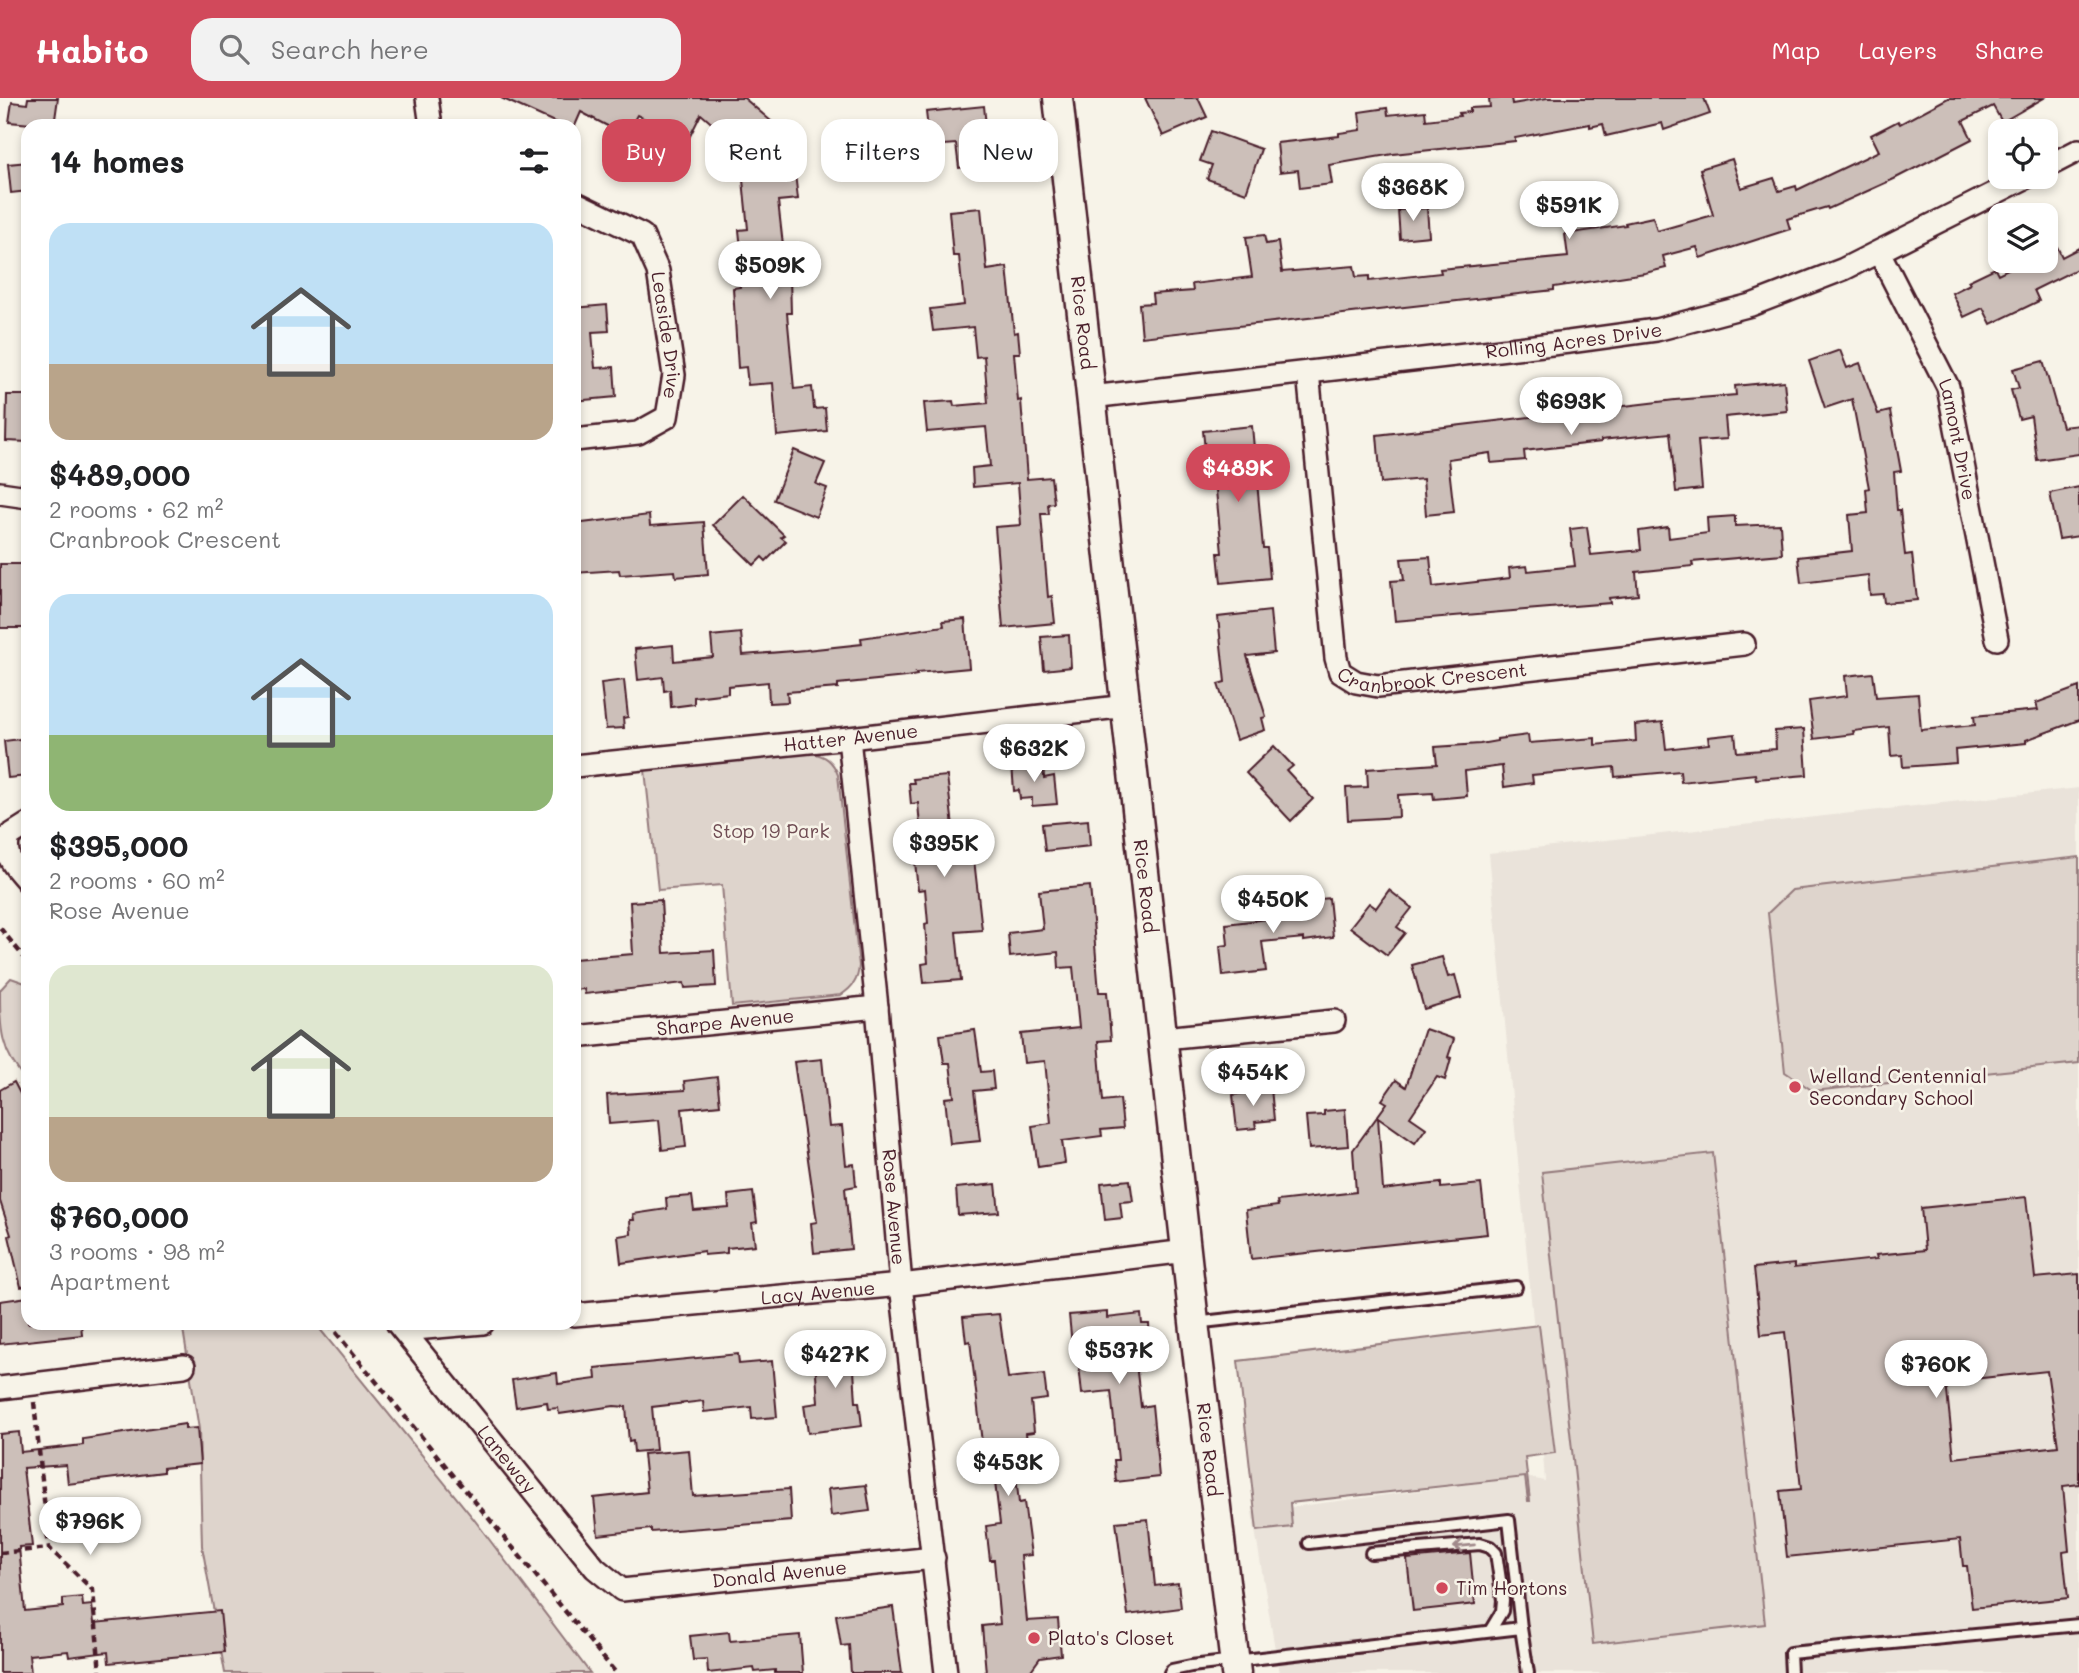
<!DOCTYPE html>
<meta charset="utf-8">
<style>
body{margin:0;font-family:Mali,sans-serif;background:#f2f2f2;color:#202124;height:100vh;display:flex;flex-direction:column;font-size:26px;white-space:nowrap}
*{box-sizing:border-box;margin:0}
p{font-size:23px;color:#757577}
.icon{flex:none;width:38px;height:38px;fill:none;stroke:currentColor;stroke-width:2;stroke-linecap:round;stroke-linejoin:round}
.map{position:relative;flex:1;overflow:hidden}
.sheet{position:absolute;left:21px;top:21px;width:560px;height:1211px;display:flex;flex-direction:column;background:#fff;border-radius:21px;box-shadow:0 4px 10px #0003}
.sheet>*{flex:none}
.top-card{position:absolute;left:602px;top:21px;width:665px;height:63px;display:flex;gap:14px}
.buttons{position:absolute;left:1988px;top:21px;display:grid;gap:14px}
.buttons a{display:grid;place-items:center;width:70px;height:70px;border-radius:14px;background:#fff;box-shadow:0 4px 10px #0003;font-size:35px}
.price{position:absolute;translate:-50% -60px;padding:0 16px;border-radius:24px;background:#fff;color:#222;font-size:23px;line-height:46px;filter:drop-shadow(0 2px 4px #0008)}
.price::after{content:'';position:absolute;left:50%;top:42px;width:21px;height:16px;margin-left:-10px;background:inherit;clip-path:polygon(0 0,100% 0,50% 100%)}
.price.on{background:#d1495b;color:#fff}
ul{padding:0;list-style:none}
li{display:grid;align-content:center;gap:14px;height:371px;padding:0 28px}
li span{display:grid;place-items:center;height:217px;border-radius:21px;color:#555}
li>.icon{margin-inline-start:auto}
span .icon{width:126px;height:126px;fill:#fffc;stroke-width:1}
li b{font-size:30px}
h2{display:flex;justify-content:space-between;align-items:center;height:84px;padding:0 28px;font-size:30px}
.tag{padding:0 24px;border-radius:21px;background:#fff;box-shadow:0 4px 10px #0003;font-size:24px;line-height:63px}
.tag.on{background:#d1495b;color:#fff}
header{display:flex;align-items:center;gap:42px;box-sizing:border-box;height:98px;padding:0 35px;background:#d1495b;color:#fff}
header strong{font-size:33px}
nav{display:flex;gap:38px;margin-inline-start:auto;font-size:24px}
.search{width:490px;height:63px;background:#f2f2f2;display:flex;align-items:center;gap:18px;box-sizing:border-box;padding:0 24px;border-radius:21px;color:#757577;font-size:26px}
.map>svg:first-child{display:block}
.built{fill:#eae3da}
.green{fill:#ded4cc;stroke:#947a7c;stroke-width:2}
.building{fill:#ccbfb9;stroke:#4a1f2b;stroke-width:2;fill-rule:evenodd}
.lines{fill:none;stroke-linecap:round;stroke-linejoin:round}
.service-casing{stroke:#4a1f2b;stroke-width:16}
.minor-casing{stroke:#4a1f2b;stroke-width:26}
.secondary-casing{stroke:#4a1f2b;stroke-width:33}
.path{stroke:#4a1f2b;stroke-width:4.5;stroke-dasharray:7 5;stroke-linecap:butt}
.service{stroke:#f7f3e8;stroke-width:10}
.minor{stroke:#f7f3e8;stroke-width:21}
.secondary{stroke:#f7f3e8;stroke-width:28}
.oneway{stroke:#a0898a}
.poi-dot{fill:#d1495b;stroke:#f7f3e8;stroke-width:2.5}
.labels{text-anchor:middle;stroke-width:5;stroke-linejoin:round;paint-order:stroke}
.street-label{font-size:19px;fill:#4a1f2b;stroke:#f7f3e8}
.park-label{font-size:19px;fill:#6f4c53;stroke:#f7f3e8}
.poi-label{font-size:19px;fill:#4a1f2b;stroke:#f7f3e8;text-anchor:start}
</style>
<header>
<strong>Habito</strong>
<div class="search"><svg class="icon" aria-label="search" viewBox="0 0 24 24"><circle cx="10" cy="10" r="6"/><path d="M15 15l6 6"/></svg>Search here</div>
<nav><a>Map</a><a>Layers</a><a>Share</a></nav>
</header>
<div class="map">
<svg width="2079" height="1575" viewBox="0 0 2079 1575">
<rect width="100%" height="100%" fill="#f7f3e8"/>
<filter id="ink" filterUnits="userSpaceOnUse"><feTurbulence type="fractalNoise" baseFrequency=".0143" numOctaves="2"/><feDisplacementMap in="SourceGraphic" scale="14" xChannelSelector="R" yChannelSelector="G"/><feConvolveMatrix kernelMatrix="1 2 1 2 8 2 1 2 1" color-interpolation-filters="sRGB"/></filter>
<g filter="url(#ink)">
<!-- built -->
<polygon class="built" points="2079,690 2079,1575 1279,1575 1252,1414 1526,1379 1545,1383 1533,1222 1489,755"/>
<!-- green -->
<g class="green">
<path d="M812 655C826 658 833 663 838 677L859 868C858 882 853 889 841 897L732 908 722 787 658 792 645 672Z"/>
<polygon points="2079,759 2079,965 1813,993 1785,974 1768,815 1792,792"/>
<path d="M11 880 28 886V984C0 954 0 931 0 892Z"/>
<polygon points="1713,1055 1765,1526 1593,1546 1542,1074"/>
<polygon points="182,1225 315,1225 473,1420 590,1575 225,1575 202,1448 199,1331"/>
<polygon points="1539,1227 1555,1355 1525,1359 1530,1403 1528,1403 1525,1379 1290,1405 1292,1429 1257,1433 1238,1263"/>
</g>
<!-- building -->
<g class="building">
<polygon points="28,0 58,0 54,28 9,24 12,4 27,6"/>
<polygon points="501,0 744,0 778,29 741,71 739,49 701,16 688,42 637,17 628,33 619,28 617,33 581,14 574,30 574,28 563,28"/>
<polygon points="1145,0 1198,0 1207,19 1163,38"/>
<polygon points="1501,0 1511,0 1512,6 1547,0 1704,0 1710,16 1664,32 1662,25 1606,38 1603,26 1590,29 1590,26 1515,40 1515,43 1393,56 1329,67 1332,86 1300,90 1298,72 1280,74 1277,45 1339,38 1339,35 1361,32 1359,14 1387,10 1388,17 1425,13 1426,22 1460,18 1459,15 1470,14 1470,10 1490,9 1489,1"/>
<polygon points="1948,0 2044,0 2002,24 1993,8 1963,23 1972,41 1894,81 1828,111 1827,109 1787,121 1790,131 1700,160 1697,149 1663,158 1666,170 1645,175 1554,189 1554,192 1142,239 1139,206 1153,205 1152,196 1193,193 1192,186 1252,179 1246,139 1264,137 1266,146 1278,144 1282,174 1354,168 1356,179 1369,178 1369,183 1441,175 1440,171 1568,159 1565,136 1626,127 1625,125 1653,119 1657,133 1713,117 1700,71 1732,61 1741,90 1774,80 1779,93 1796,88 1797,92 1879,53 1871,37 1898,23 1900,26"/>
<polygon points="984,8 990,67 959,70 956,46 930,48 926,14"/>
<polygon points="1211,33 1261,51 1246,95 1207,81 1212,67 1200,63"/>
<polygon points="28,64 28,93 11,95 8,66"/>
<polygon points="794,67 798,101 778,103 783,147 786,147 790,178 791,215 787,215 794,291 812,289 814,311 825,310 827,333 777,338 773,285 748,287 746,269 738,270 733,190 740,189 736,151 741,151 739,132 748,131 742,72"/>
<polygon points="981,110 987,172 1007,169 1014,235 1018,234 1020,255 1014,255 1018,303 1021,302 1027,381 1051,379 1054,405 1048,406 1049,416 1041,416 1048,499 1052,498 1055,525 1003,530 995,429 1021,427 1018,385 973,389 972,370 990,368 986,329 927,334 924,305 953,303 954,308 988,305 984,258 976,259 973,229 933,233 930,211 964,207 959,158 953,158 949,113"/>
<polygon points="1427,110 1429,138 1400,141 1398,112"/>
<polygon points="2046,126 2062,159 2079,150 2079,170 2034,192 2039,203 1991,226 1983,210 1964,219 1952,195 1970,186 1968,183 1995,170 1998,176 2024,163 2046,163"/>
<polygon points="607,207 609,233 592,234 595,270 614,269 616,299 574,303 574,210"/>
<polygon points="1840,252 1847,270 1860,265 1878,316 1890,313 1901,373 1894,374 1897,412 1900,412 1905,457 1912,456 1917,502 1884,505 1883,496 1870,497 1868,477 1801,485 1798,459 1852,453 1849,417 1868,415 1866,391 1869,390 1852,301 1825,310 1809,263"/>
<polygon points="2043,263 2062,329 2079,327 2079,356 2037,362 2031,318 2019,321 2011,292 2019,290 2013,271"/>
<polygon points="1784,283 1787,313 1725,319 1727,341 1698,343 1702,391 1676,394 1670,335 1601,342 1601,344 1524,353 1525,362 1491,365 1490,355 1448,361 1454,414 1426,417 1423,381 1381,385 1377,337 1675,302 1736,297 1735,288"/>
<polygon points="7,297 28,297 28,344 6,343"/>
<polygon points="1252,328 1263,450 1267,450 1270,480 1221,485 1218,455 1222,455 1213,361 1206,361 1203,333"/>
<polygon points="794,352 825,365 816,386 827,390 816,419 774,402"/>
<polygon points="2079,389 2079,438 2059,441 2050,395"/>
<polygon points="743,397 784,437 781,439 786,443 766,463 762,459 754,467 713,427"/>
<polygon points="649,417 650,428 704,424 708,476 676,479 675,473 620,477 619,472 574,475 574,426"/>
<polygon points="1735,418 1735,428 1780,426 1782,456 1692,464 1693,468 1636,474 1638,497 1609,500 1610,505 1395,523 1391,483 1404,482 1401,461 1430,459 1433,489 1510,480 1509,470 1527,468 1528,473 1575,468 1570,431 1587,429 1591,457 1641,452 1639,433 1668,429 1669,440 1708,435 1707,420"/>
<rect x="0" y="466" width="26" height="64"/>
<polygon points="1270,513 1274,555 1247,558 1266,619 1262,620 1265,632 1236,642 1218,586 1225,584 1218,519"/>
<polygon points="965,521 969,570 916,575 917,577 906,579 838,586 838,590 787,594 788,604 769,605 768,584 728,588 728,595 694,599 694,606 671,609 670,592 664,593 663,579 638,582 635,551 673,547 674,563 713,559 711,538 741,535 743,557 806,552 862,546 861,540 944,528 943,523"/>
<polygon points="1069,537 1071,569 1044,572 1041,539"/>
<polygon points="1873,575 1876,599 1918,596 1921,632 1975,627 1974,618 2038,612 2036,605 2079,589 2079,622 2026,642 2026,645 1955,652 1956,665 1903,669 1902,657 1891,658 1889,629 1853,633 1854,636 1814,641 1809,603 1847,598 1845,578"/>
<polygon points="624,582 628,619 623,620 624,630 606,631 601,585"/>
<polygon points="1663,624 1666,651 1709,646 1708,639 1735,636 1737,654 1776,651 1775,633 1804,631 1807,677 1756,681 1755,676 1681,684 1680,673 1615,679 1614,669 1532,677 1533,685 1504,689 1502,668 1465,673 1467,698 1434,701 1433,695 1398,697 1399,719 1348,722 1346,690 1368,689 1367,671 1437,666 1435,649 1480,646 1497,643 1497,641 1528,637 1529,645 1595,640 1595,647 1636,643 1635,627"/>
<polygon points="28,640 28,678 8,680 4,643"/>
<polygon points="1274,648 1293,668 1287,673 1313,701 1291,723 1246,675"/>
<polygon points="1043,663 1044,680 1054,678 1057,706 1032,708 1032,700 1020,701 1019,692 1014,693 1012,666"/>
<polygon points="947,678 954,737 971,735 982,832 956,834 961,882 924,885 922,866 928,865 925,826 928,825 925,791 918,792 913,745 921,741 918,705 911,706 909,685 914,685 913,681"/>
<polygon points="1088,722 1090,748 1045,753 1042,726"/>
<polygon points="1090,788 1099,894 1107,894 1111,942 1098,943 1103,1003 1120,1001 1123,1030 1101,1032 1102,1038 1062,1043 1065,1065 1038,1069 1032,1028 1051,1025 1045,963 1024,965 1021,936 1079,930 1073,869 1059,870 1058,854 1010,859 1008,835 1043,831 1039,793"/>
<polygon points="1389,792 1412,810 1397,829 1405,835 1387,857 1350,829 1369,805 1376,810"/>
<polygon points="1329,800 1333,839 1304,843 1304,840 1262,844 1266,873 1223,878 1220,848 1228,847 1226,826 1276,820 1275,812 1305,809 1305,803"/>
<polygon points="661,802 664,855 714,852 716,888 685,890 684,885 585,896 584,891 574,892 574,861 633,856 630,804"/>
<polygon points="1442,859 1448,879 1455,877 1461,900 1424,911 1412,867"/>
<polygon points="1425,931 1454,941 1448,959 1451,960 1445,982 1437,979 1410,1019 1426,1030 1415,1045 1378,1019 1383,1092 1441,1085 1441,1090 1481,1086 1487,1136 1251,1161 1246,1112 1278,1108 1277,1103 1356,1094 1353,1052 1387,1005 1382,1002 1396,982 1406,989"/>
<polygon points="975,932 981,974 992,973 994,991 974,993 980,1043 950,1046 945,1000 954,999 950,965 944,965 940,937"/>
<polygon points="822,961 829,1029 842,1028 846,1067 854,1066 856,1088 845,1090 851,1151 814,1155 811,1125 817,1124 794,964"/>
<polygon points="717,979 720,1007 682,1011 686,1049 662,1052 659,1022 609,1026 607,997 685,992 684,983"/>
<polygon points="14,984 28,1011 28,1188 21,1189 9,1138 11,1137 0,1103 0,992"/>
<polygon points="1271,990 1274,1022 1255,1024 1256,1030 1237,1032 1233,997"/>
<polygon points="1345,1011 1348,1048 1309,1051 1306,1018 1324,1017 1324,1013"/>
<polygon points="1130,1082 1133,1103 1120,1104 1122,1120 1105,1122 1101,1085"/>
<polygon points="996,1086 999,1114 958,1117 956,1090"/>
<polygon points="753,1094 757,1124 752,1125 755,1147 727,1150 727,1155 704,1157 704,1153 621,1165 618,1138 631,1136 630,1122 634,1122 633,1116 667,1111 666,1100 692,1098 694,1113 729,1110 728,1097"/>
<path d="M2026 1099 2035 1180 2079 1176V1386L2063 1388 2069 1453 2063 1454 2068 1500 1972 1510 1967 1468H1963L1960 1441 1787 1459 1780 1393 1801 1391 1785 1234 1761 1237 1754 1170 1794 1166V1170L1877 1161 1876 1157 1925 1152 1921 1110ZM2047 1273 2058 1348 1954 1360 1946 1284Z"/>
<polygon points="28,1199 28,1225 81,1225 82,1237 0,1246 0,1203"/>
<polygon points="1107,1214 1107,1220 1141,1216 1142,1226 1149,1226 1150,1244 1134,1248 1141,1309 1152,1307 1159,1379 1116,1384 1114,1362 1118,1362 1111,1293 1082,1296 1077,1247 1072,1247 1069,1217"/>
<polygon points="999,1216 1008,1280 1044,1276 1047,1301 1031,1303 1034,1334 1026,1335 1030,1367 1015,1369 1019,1405 1024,1404 1031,1457 1021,1458 1027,1523 1058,1521 1061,1557 1040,1560 1029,1575 986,1575 982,1528 1000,1526 994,1462 990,1462 986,1428 1000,1426 994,1376 988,1377 987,1370 985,1370 970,1243 966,1244 963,1219"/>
<polygon points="852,1240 856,1304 859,1304 862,1328 808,1335 804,1307 818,1305 815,1261 822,1261 821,1243"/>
<polygon points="738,1256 739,1266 772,1263 777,1319 752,1321 751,1309 704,1314 703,1303 652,1309 656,1352 634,1354 633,1343 629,1344 626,1309 614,1308 559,1316 558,1310 548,1311 547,1304 516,1309 512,1282 557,1275 558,1286 596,1281 595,1270"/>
<polygon points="185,1326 185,1331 197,1330 200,1366 163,1370 163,1374 68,1386 66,1367 23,1370 32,1448 19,1449 25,1513 63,1509 63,1501 82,1499 83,1508 92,1507 94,1525 220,1513 224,1554 109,1565 108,1554 69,1559 68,1553 29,1557 31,1575 0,1575 0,1336 19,1334 21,1354 83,1347 83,1341"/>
<polygon points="689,1352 693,1398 789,1391 791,1423 651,1434 651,1431 598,1437 594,1400 647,1394 643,1356"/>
<polygon points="866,1387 870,1413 831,1418 828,1391"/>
<polygon points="1148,1421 1155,1488 1178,1485 1181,1510 1128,1517 1116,1424"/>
<polygon points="1470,1455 1475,1506 1413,1513 1407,1461"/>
<polygon points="893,1509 902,1575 851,1575 849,1547 841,1548 836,1517"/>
<polygon points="729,1534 730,1543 800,1537 803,1575 775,1575 775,1572 755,1574 754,1570 708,1575 707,1561 693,1562 690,1538"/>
</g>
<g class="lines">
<defs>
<g id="service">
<polyline points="1194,1225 1516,1189"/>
<polyline points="1309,1445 1509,1422 1521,1530"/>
<polyline points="1371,1455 1480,1446 1490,1449 1496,1455 1503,1502 1502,1513 1490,1533"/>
<polyline points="1170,1575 1172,1572 1191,1568 1521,1530 1528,1575"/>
<polyline points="1791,1575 1790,1555 2079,1527"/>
</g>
<g id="minor">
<polyline points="427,0 431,28"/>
<polyline points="2046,69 2079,52"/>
<path id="s1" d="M574 104 642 137 658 173 674 277 667 319 638 335 574 342"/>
<path id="s2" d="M1879 154 1948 289 1997 541"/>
<path id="s3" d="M1308 274 1336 560 1340 574 1356 584 1378 588 1744 546"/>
<path id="s4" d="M1091 299 1569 244 1656 232 1751 207 1844 171 2027 79"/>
<polyline points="0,395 28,399"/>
<path id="s5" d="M849 640 877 909 901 1187 946 1575"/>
<path id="s6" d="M574 668 849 640 1127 608"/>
<path d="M28 726 9 738C3 760 15 768 28 784"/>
<path id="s7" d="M574 939 877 909"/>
<polyline points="1164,940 1334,923"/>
<path id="s8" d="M574 1217 901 1187 1187 1153"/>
<path id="s9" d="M397 1225 595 1470 622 1492 934 1460"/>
<polyline points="403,1232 483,1225"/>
<polyline points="0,1290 184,1268"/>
</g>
<g id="secondary">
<path id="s10" d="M1058 0 1197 1251 1236 1575"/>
</g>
</defs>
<!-- service casing -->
<use href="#service" class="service-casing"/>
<!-- minor casing -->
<use href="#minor" class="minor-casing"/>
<!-- secondary casing -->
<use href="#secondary" class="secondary-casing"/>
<!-- path -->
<g class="path">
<polyline points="0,830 28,864"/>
<polyline points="328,1225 616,1575"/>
<polyline points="34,1304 49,1450 93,1492 100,1575"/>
<polyline points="0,1455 49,1450"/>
</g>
<!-- service -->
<use href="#service" class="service"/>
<!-- minor -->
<use href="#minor" class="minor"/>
<!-- secondary -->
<use href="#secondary" class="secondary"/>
</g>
<!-- one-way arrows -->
<defs><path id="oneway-shaft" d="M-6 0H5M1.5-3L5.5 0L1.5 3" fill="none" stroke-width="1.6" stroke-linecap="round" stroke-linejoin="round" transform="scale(1.75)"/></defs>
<use class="oneway" href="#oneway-shaft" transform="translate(1464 1448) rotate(174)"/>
</g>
<!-- markers -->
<g class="poi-dot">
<circle cx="1795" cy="989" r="7"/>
<circle cx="1442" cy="1490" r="7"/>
<circle cx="1034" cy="1540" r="7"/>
</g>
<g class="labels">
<!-- street labels -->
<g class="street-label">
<text dy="7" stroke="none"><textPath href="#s10" startOffset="226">Rice Road</textPath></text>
<text dy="7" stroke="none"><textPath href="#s1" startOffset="180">Leaside Drive</textPath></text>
<text dy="7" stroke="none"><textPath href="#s4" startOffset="486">Rolling Acres Drive</textPath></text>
<text dy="7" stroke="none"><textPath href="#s2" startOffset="205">Lamont Drive</textPath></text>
<text dy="7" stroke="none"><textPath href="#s3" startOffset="397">Cranbrook Crescent</textPath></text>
<text dy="7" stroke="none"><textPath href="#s6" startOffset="278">Hatter Avenue</textPath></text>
<text dy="7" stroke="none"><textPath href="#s10" startOffset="793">Rice Road</textPath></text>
<text dy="7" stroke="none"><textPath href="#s7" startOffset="152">Sharpe Avenue</textPath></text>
<text dy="7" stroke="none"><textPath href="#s5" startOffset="471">Rose Avenue</textPath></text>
<text dy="7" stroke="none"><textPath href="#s8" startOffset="245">Lacy Avenue</textPath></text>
<text dy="7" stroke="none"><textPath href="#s10" startOffset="1360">Rice Road</textPath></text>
<text dy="7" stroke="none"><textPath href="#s9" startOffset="175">Laneway</textPath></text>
<text dy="7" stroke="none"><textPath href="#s9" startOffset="508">Donald Avenue</textPath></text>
</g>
<!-- park labels -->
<g class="park-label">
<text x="771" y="740">Stop 19 Park</text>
</g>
<!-- poi labels -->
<g class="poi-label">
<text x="1809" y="985">Welland Centennial<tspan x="1809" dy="22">Secondary School</tspan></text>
<text x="1456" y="1497">Tim Hortons</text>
<text x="1048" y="1547">Plato's Closet</text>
</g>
</g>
</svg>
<div class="buttons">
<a><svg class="icon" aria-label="locate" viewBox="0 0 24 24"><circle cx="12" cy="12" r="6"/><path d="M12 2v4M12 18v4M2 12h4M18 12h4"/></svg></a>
<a><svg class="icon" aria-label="layers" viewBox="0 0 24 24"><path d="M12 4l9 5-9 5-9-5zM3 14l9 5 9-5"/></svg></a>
</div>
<b class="price" style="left:1413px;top:125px">$368K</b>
<b class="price" style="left:1569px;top:143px">$591K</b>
<b class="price" style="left:770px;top:203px">$509K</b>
<b class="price" style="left:1571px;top:339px">$693K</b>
<b class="price on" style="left:1238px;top:406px">$489K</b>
<b class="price" style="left:1034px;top:686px">$632K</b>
<b class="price" style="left:944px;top:781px">$395K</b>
<b class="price" style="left:1273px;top:837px">$450K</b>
<b class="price" style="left:1253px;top:1010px">$454K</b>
<b class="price" style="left:1119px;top:1288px">$537K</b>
<b class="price" style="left:835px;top:1292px">$427K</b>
<b class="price" style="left:1936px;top:1302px">$760K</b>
<b class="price" style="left:1008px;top:1400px">$453K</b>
<b class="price" style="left:90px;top:1459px">$796K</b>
<div class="top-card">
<a class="tag on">Buy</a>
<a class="tag">Rent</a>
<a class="tag">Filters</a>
<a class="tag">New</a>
</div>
<section class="sheet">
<h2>14 homes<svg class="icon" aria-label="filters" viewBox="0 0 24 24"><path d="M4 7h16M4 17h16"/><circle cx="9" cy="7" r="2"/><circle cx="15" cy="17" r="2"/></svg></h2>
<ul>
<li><span style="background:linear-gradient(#bfe0f5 65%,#b9a48a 0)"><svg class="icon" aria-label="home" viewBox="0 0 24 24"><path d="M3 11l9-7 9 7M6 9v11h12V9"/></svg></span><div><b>$489,000</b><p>2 rooms · 62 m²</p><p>Cranbrook Crescent</p></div></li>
<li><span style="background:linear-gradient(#bfe0f5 65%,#8fb573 0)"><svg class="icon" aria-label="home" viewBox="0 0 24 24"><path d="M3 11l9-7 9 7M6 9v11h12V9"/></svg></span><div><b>$395,000</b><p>2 rooms · 60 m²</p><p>Rose Avenue</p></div></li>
<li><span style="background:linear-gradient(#dfe7d0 70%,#b9a48a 0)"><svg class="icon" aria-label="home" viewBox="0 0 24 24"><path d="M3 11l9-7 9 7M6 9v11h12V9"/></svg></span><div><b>$760,000</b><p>3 rooms · 98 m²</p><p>Apartment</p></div></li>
</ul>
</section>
</div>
